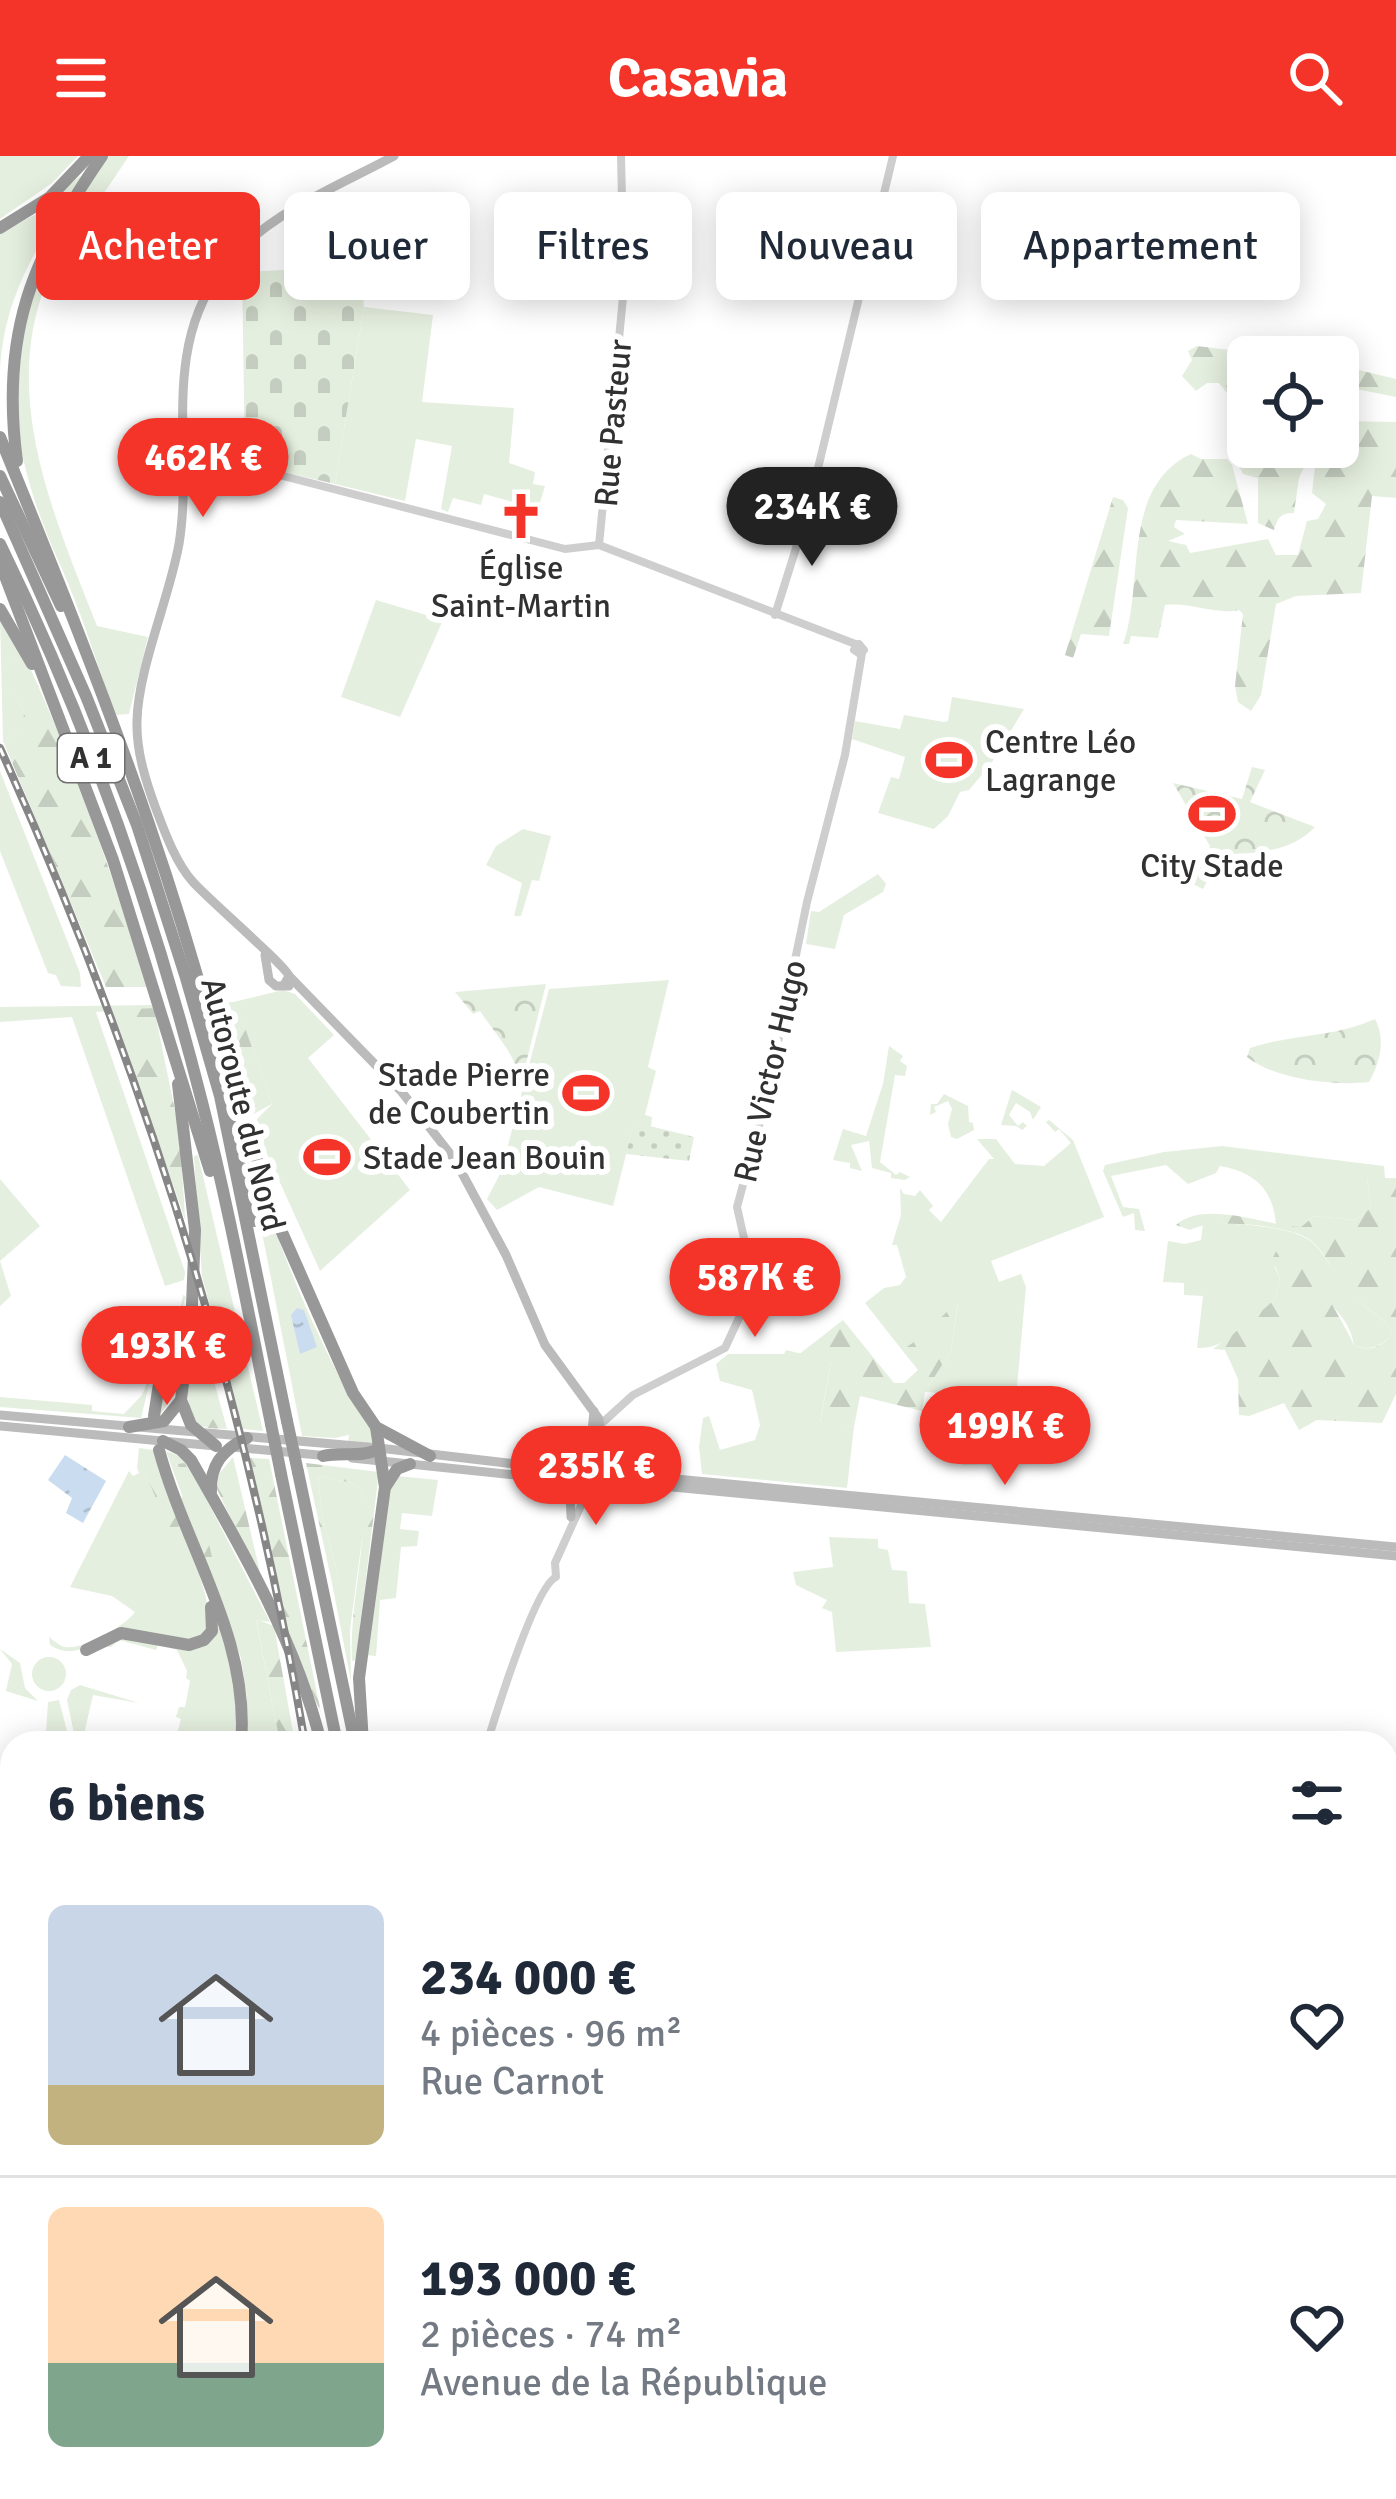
<!DOCTYPE html>
<html lang="fr">
<meta charset="utf-8">
<style>
body{margin:0;font-family:Signika,sans-serif;background:#f2f2f3;color:#1f2937;height:100vh;display:flex;flex-direction:column;font-size:45px;white-space:nowrap}
*{box-sizing:border-box;margin:0}
p{font-size:39px;color:#747a83}
.icon{flex:none;width:66px;height:66px;fill:none;stroke:currentColor;stroke-width:2;stroke-linecap:round;stroke-linejoin:round}
.map{position:relative;flex:1;overflow:hidden}
.drawer{position:absolute;left:0px;top:1575px;width:1398px;height:768px;display:flex;flex-direction:column;background:#fff;border-radius:36px 36px 0 0;box-shadow:0 6px 30px #0003}
.drawer>*{flex:none}
.top-card{position:absolute;left:36px;top:36px;width:1326px;height:108px;display:flex;gap:24px}
.controls{position:absolute;left:1227px;top:180px;display:grid;gap:24px}
.controls a{display:grid;place-items:center;width:132px;height:132px;border-radius:18px;background:#fff;box-shadow:0 6px 30px #0003;font-size:60px}
.price{position:absolute;translate:-50% -102px;padding:0 27px;border-radius:42px;background:#f43428;color:#fff;font-size:39px;line-height:78px;filter:drop-shadow(0 3px 6px #0008)}
.price::after{content:'';position:absolute;left:50%;top:72px;width:36px;height:27px;margin-left:-18px;background:inherit;clip-path:polygon(0 0,100% 0,50% 100%)}
.price.active{background:#222;color:#fff}
ul{padding:0;list-style:none}
li{display:flex;align-items:center;gap:36px;height:300px;padding:0 48px}
li+li{border-top:3px solid #e0e1e3}
li span{display:grid;place-items:center;flex:none;width:336px;height:240px;border-radius:18px;color:#555}
li>.icon{margin-inline-start:auto}
span .icon{width:144px;height:144px;fill:#fffc;stroke-width:1}
li b{font-size:51px}
h2{display:flex;justify-content:space-between;align-items:center;height:144px;padding:0 48px;font-size:51px}
.pill{padding:0 42px;border-radius:18px;background:#fff;box-shadow:0 6px 30px #0003;font-size:42px;line-height:108px}
.pill.active{background:#f43428;color:#fff}
header{display:flex;justify-content:space-between;align-items:center;height:156px;padding:0 48px;background:#f43428;color:#fff;font-size:54px;font-weight:800}
.map>svg:first-child{display:block}
.grass{fill:#e5efdf}
.forest{fill:url(#forest-firs)}
.cemetery{fill:url(#cemetery-stones)}
.park{fill:url(#park-crowns)}
.garden{fill:url(#garden-dots)}
.water{fill:url(#water-ripples)}
.lines{fill:none;stroke-linecap:round;stroke-linejoin:round}
.tertiary{stroke:#cecece;stroke-width:8}
.secondary{stroke:#bbb;stroke-width:9}
.motorway{stroke:#989898;stroke-width:12}
.rail-casing{stroke:#868686;stroke-width:8}
.rail{stroke:#fff;stroke-width:3;stroke-dasharray:9;stroke-linecap:butt}
.motorway-bridge{stroke:#989898;stroke-width:12}
.labels{text-anchor:middle;stroke-width:12;stroke-linejoin:round;paint-order:stroke}
.shield{fill:#fff;stroke:#6f6f6f;stroke-width:3}
.shield-label{font-size:30px;font-weight:bold;fill:#313131}
.street-label{font-size:33px;fill:#313131;stroke:#fff}
.poi-label{font-size:33px;fill:#313131;stroke:#fff}
</style>
<header><svg class="icon" aria-label="menu" viewBox="0 0 24 24"><path d="M4 6h16M4 12h16M4 18h16"/></svg>Casavia<svg class="icon" aria-label="search" viewBox="0 0 24 24"><circle cx="10" cy="10" r="6"/><path d="M15 15l6 6"/></svg></header>
<div class="map">
<svg width="1396" height="2343" viewBox="0 0 1396 2343">
<defs>
<pattern id="forest-firs" width="22" height="20" patternUnits="userSpaceOnUse" patternTransform="scale(3)"><rect width="22" height="20" fill="#e5efdf"/><path d="M5 1l3.5 6h-7zM16 11l3.5 6h-7z" fill="#c5cdc0"/></pattern>
<pattern id="cemetery-stones" width="16" height="16" patternUnits="userSpaceOnUse" patternTransform="scale(3)"><rect width="16" height="16" fill="#e5efdf"/><path d="M2 7V4a2 2 0 0 1 4 0v3zM10 15v-3a2 2 0 0 1 4 0v3z" fill="#c5cdc0"/></pattern>
<pattern id="park-crowns" width="20" height="18" patternUnits="userSpaceOnUse" patternTransform="scale(3)"><rect width="20" height="18" fill="#e5efdf"/><path d="M2 6a3 3 0 1 1 6 0M12 15a3 3 0 1 1 6 0" fill="none" stroke="#c5cdc0"/></pattern>
<pattern id="garden-dots" width="8" height="8" patternUnits="userSpaceOnUse" patternTransform="scale(3)"><rect width="8" height="8" fill="#e5efdf"/><path d="M2 2h.1M6 6h.1" fill="none" stroke="#c5cdc0" stroke-width="1.8" stroke-linecap="round"/></pattern>
<pattern id="water-ripples" width="26" height="14" patternUnits="userSpaceOnUse" patternTransform="scale(3)"><rect width="26" height="14" fill="#cadcf0"/><path d="M2 4q2-2 4 0t4 0M15 11q2-2 4 0t4 0" fill="none" stroke="#aebdce"/></pattern>
</defs>
<rect width="100%" height="100%" fill="#fff"/>
<!-- grass -->
<g class="grass">
<polygon points="0,0 78,0 52,27 0,63"/>
<path d="M107 0H129C102 41 71 82 47 125 0 241 54 360 97 470L148 481 129 558 115 559C97 508 81 454 58 404 21 323 0 229 21 140 37 90 78 44 107 0Z"/>
<path d="M80 20 82 23C40 84 4 138 0 214V78L36 58Z"/>
<polygon points="364,151 433,159 422,246 514,252 509,307 535,316 533,328 545,330 538,353 484,338 481,349 453,342 448,356 441,353 452,290 416,283 405,345 335,328"/>
<polygon points="376,444 443,464 400,561 341,541"/>
<polygon points="0,462 25,501 2,512 24,555 24,573 3,585"/>
<polygon points="952,541 1024,553 991,608 969,634 960,636 948,660 934,673 878,657 891,621 899,623 905,601 852,583 855,565 900,573 904,559 944,566 948,565"/>
<polygon points="0,615 80,817 81,831 61,830 56,819 48,817 0,695"/>
<polygon points="523,673 551,680 539,725 532,724 521,760 514,760 522,727 486,709 496,690"/>
<polygon points="878,718 886,728 883,736 844,759 835,793 806,788 811,755 819,756"/>
<polygon points="669,824 648,911 656,915 645,959 652,961 651,971 634,967 613,1050 539,1031 497,1054 487,1043 501,1016 549,833"/>
<polygon points="283,834 295,838 334,879 308,902 410,1034 320,1115 258,978 257,963 272,948 236,847 229,847"/>
<polygon points="153,849 154,852 96,856 185,1116 184,1124 165,1130 72,861 0,866 0,851"/>
<polygon points="889,890 903,900 900,905 907,910 905,920 895,919 880,1006 896,1019 900,1016 910,1021 905,1024 891,1022 891,1017 872,1012 869,985 851,989 862,1015 850,1012 850,1007 833,1004 843,973 866,980 883,928"/>
<polygon points="1012,934 1041,951 1033,964 1030,956 1016,947 1009,959 1018,970 1023,966 1027,970 1022,974 1016,970 1001,969"/>
<polygon points="944,938 968,950 969,966 973,967 974,974 957,983 951,981 948,968 952,953 948,945 934,951 936,956 930,959 931,948 937,948"/>
<polygon points="1049,964 1073,984 1104,1061 991,1105 999,1126 1021,1118 1026,1131 1016,1242 1061,1246 1058,1270 1051,1270 1049,1308 962,1309 971,1239 925,1236 951,1195 958,1147 920,1183 902,1194 865,1147 884,1132 900,1129 906,1121 897,1089 892,1089 901,1059 900,1032 904,1038 915,1040 920,1034 933,1050 929,1054 941,1066 989,1003 994,1003 977,983 996,983 1015,1008 1044,1010 1071,987 1059,973 1055,976 1046,966"/>
<path d="M1222 990 1384 1010 1385 1022H1367L1371 1052 1355 1064 1314 1060 1301 1071 1276 1070C1274 1034 1255 1016 1220 1010L1216 1017 1188 1028 1166 1009 1111 1020 1123 1051 1139 1053 1145 1075 1135 1074 1134 1057 1123 1061 1103 1015 1105 1009 1164 996Z"/>
<polygon points="198,999 263,1275 243,1273 202,1120 194,1000"/>
<polygon points="0,1023 40,1070 0,1105 11,1140 0,1150"/>
<path d="M260 1028C281 1098 312 1169 346 1234 356 1254 374 1266 376 1289L348 1287 349 1279 335 1282 302 1280 253 1031Z"/>
<path d="M1203 1067C1229 1067 1296 1069 1314 1088 1328 1102 1335 1121 1348 1135 1360 1150 1379 1157 1391 1173L1390 1181C1378 1192 1370 1194 1354 1190 1349 1151 1305 1129 1274 1110L1280 1122 1275 1143C1253 1162 1227 1194 1197 1192L1203 1140 1184 1139V1127L1163 1126 1168 1085 1185 1088 1201 1084Z"/>
<polygon points="183,1139 186,1141 157,1221 151,1221 141,1262 0,1251 0,1241 92,1249 92,1255 124,1258 142,1239 174,1165 174,1154 181,1152"/>
<polygon points="182,1180 178,1233 160,1259 163,1233"/>
<polygon points="786,1194 831,1205 820,1266 854,1271 847,1332 702,1318 699,1291 703,1262 709,1260 720,1294 755,1284 760,1269 752,1234 720,1225 716,1208 728,1198 784,1198"/>
<polygon points="166,1295 185,1302 270,1466 256,1464 280,1587 245,1587 247,1541 241,1502"/>
<path d="M137 1312 145 1317 171 1373 180 1370C189 1393 214 1447 208 1470 201 1497 149 1475 130 1476 101 1477 78 1508 50 1489L49 1481C53 1484 60 1490 65 1491 84 1494 125 1470 135 1456L112 1440 70 1431 129 1315 133 1320 139 1317Z"/>
<polygon points="318,1320 352,1327 362,1334 365,1360 350,1474 351,1525 332,1427 339,1423 322,1359"/>
<polygon points="397,1320 438,1324 432,1360 402,1357 400,1373 419,1375 417,1390 401,1391 396,1442 380,1444 376,1500 366,1499 389,1335"/>
<polygon points="829,1381 878,1383 878,1392 888,1394 892,1414 907,1415 909,1447 925,1448 931,1491 836,1496 832,1456 822,1452 827,1444 796,1429 793,1416 833,1411"/>
<polygon points="216,1472 221,1472 236,1522 235,1587 182,1587 184,1580 177,1578 181,1563 176,1561 179,1551 185,1551 190,1525 186,1522 187,1515 177,1494 158,1489 156,1494 119,1484 111,1491 99,1491 115,1481 185,1491"/>
<polygon points="0,1493 20,1507 25,1532 38,1545 6,1535 12,1508"/>
<circle cx="49" cy="1518" r="17"/>
<polygon points="80,1529 139,1547 93,1539 82,1587 76,1587 67,1544 71,1534"/>
<polygon points="59,1544 70,1587 46,1577 48,1546"/>
</g>
<!-- forest -->
<g class="forest">
<polygon points="1197,190 1286,201 1248,201 1248,237 1244,237 1241,226 1236,222 1235,241 1230,241 1219,227 1207,227 1196,235 1182,220 1192,204 1188,195"/>
<polygon points="1338,209 1396,223 1396,241 1356,233 1338,235"/>
<path d="M1338 265 1396 266V342L1372 340 1361 437 1296 440 1276 448 1261 539 1251 555 1238 546 1235 530 1243 458 1239 454C1214 459 1191 446 1165 449L1158 482 1131 480 1129 488H1123C1145 429 1120 331 1191 298L1201 303H1227L1232 309 1248 368 1176 364 1174 371 1185 378 1168 385 1186 389 1190 397 1268 383 1276 399H1298L1307 365 1318 363 1326 348 1312 337 1316 302 1309 300 1299 322 1294 357C1280 357 1278 362 1274 374L1258 367V322L1243 318 1239 310 1243 297 1254 291H1338Z"/>
<polygon points="1113,341 1123,344 1128,352 1109,480 1081,478 1073,502 1065,499"/>
<path d="M25 501C75 608 112 718 147 831H106L3 585 23 573 24 555 1 512Z"/>
<polygon points="236,846 272,948 250,960 214,847"/>
<polygon points="154,852 180,979 185,1063 112,854"/>
<path d="M1367 1022H1396V1238L1382 1267 1317 1264 1299 1274 1284 1247 1249 1260 1239 1259 1238 1223 1225 1194 1213 1193C1235 1177 1254 1162 1275 1143L1280 1122 1272 1103 1277 1094C1283 1094 1291 1094 1297 1096 1304 1100 1353 1182 1354 1190 1370 1195 1379 1192 1390 1181L1391 1173C1379 1157 1361 1150 1348 1136 1333 1121 1328 1097 1309 1083 1288 1069 1212 1062 1190 1074L1176 1069C1205 1043 1266 1070 1301 1071L1314 1060 1355 1064 1371 1052Z"/>
<polygon points="958,1145 951,1195 925,1236 922,1255 860,1240 854,1271 820,1267 831,1206 798,1199 843,1164 894,1227 904,1227 918,1214 902,1194 920,1182"/>
<path d="M198 1166 227 1273C218 1272 205 1274 197 1267 180 1253 192 1190 193 1168Z"/>
<polygon points="139,1292 154,1294 180,1370 170,1374 145,1317 137,1312"/>
<polygon points="233,1301 264,1433 216,1331 219,1318"/>
<polygon points="250,1302 269,1303 321,1557 291,1489"/>
<polygon points="185,1307 196,1330 212,1401 206,1404 181,1342 184,1339 178,1308"/>
<path d="M306 1307 379 1316 356 1504 352 1505C349 1448 368 1391 362 1334L352 1327 318 1320 322 1359 339 1423 332 1427Z"/>
<polygon points="256,1463 274,1470 295,1587 280,1587"/>
</g>
<!-- cemetery -->
<polygon class="cemetery" points="360,110 364,151 335,328 245,307 242,116"/>
<!-- park -->
<g class="park">
<polygon points="1014,63 1049,88 1027,128 992,118 1003,81"/>
<path d="M1252 611 1265 614 1250 646 1315 671C1292 696 1254 698 1221 698L1203 733 1193 728 1210 690 1173 627 1242 643Z"/>
<path d="M546 828 522 923H519C517 900 493 875 480 855L473 858 455 836Z"/>
<path d="M1375 863C1386 883 1380 907 1369 926 1334 930 1276 924 1247 901L1250 892C1292 878 1332 882 1375 863Z"/>
</g>
<!-- garden -->
<polygon class="garden" points="634,966 694,981 689,1005 626,998"/>
<!-- water -->
<g class="water">
<polygon points="297,1152 304,1154 317,1191 300,1198 291,1159"/>
<polygon points="65,1299 106,1325 83,1367 66,1357 72,1342 48,1324"/>
</g>
<g class="lines">
<!-- tertiary -->
<g class="tertiary">
<polyline points="183,294 565,393 599,389"/>
<polyline points="184,310 216,305"/>
<polyline points="599,389 624,131 621,0"/>
<polyline points="599,389 858,489"/>
<polyline points="775,459 808,354 893,0"/>
<polygon points="859,488 864,494 860,498 854,494"/>
<polyline points="601,1268 633,1239 725,1192 745,1149 752,1118 737,1051 766,944 807,746 845,599 862,497"/>
<path d="M487 1587C496 1558 535 1431 556 1421L555 1407 588 1334"/>
<polyline points="0,2207 12,2207"/>
<polyline points="0,2328 12,2319"/>
<polyline points="174,2331 185,2343"/>
</g>
<!-- secondary -->
<g class="secondary">
<polyline points="265,799 269,824 276,830 289,830"/>
<polyline points="289,820 401,935 455,1004 506,1099 545,1189 599,1263 601,1316"/>
<path d="M284 829 289 820C285 809 209 744 193 726 176 707 165 677 156 653 146 626 136 595 137 565 138 513 169 443 179 388 194 295 160 197 221 115 262 59 335 32 394 0"/>
<polyline points="0,1259 379,1292 558,1313 576,1310 590,1297 594,1255"/>
<polyline points="0,1270 216,1290"/>
<polyline points="232,1291 329,1300"/>
<polyline points="352,1302 573,1325"/>
<polyline points="576,1310 573,1325 584,1334 604,1327 641,1328 1396,1400"/>
<polyline points="601,1316 1396,1391"/>
<polyline points="559,1322 570,1334 571,1361"/>
</g>
<!-- motorway -->
<g class="motorway">
<polyline points="0,72 50,41 89,0"/>
<path d="M0 281C104 536 207 793 255 1065"/>
<path d="M17 305C0 177 32 102 102 0"/>
<polyline points="0,320 61,450"/>
<polyline points="0,346 86,540 137,669 186,822 220,940 287,1265"/>
<path d="M0 388C86 564 154 756 202 946 229 1052 249 1161 271 1268"/>
<polyline points="0,407 113,704 210,1015"/>
<polyline points="0,453 32,508"/>
<polyline points="178,928 195,1074 192,1149 181,1244 191,1269 216,1290"/>
<polyline points="243,960 277,1065 353,1237 376,1271 430,1300"/>
<polyline points="154,1260 160,1222 185,1156"/>
<polyline points="129,1271 164,1265 181,1244"/>
<path d="M163 1285 181 1294 191 1304C242 1393 297 1488 321 1587"/>
<path d="M159 1294C186 1393 250 1482 241 1587"/>
<path d="M323 1300C340 1296 366 1302 379 1292"/>
<polyline points="298,1316 355,1587"/>
<polyline points="281,1318 337,1587"/>
<polyline points="386,1330 397,1313 410,1308"/>
<path d="M211 1335C210 1309 223 1293 247 1282"/>
<polyline points="86,1494 121,1477 189,1489 204,1484 212,1475 211,1451"/>
<polyline points="363,1587 359,1522 385,1331 376,1271"/>
<polyline points="486,2331 489,2343"/>
<polyline points="503,2331 505,2343"/>
</g>
<defs>
<g id="rail">
<path d="M0 592C143 909 247 1244 305 1587"/>
<polyline points="404,2331 405,2343"/>
</g>
</defs>
<!-- rail casing -->
<use href="#rail" class="rail-casing"/>
<!-- rail -->
<use href="#rail" class="rail"/>
<!-- motorway-bridge -->
<g class="motorway-bridge">
<polyline points="287,1265 298,1316"/>
<polyline points="271,1268 281,1318"/>
</g>
</g>
<!-- icons -->
<defs>
<symbol id="church-bare" viewBox="-9 -9 18 18"><path d="M-1.2-6h2.4v3.5h3.3v2.4h-3.3V6h-2.4V-.1h-3.3v-2.4h3.3Z" fill="#f43428" stroke="#fff" stroke-width="2.5" paint-order="stroke"/></symbol>
<symbol id="stadium-bare" viewBox="-9 -9 18 18"><path d="M0-5a6.5 5 0 1 0 0 10a6.5 5 0 1 0 0-10ZM-3.5-1.8h7v3.6h-7Z" fill="#f43428" stroke="#fff" stroke-width="2.5" paint-order="stroke"/></symbol>
</defs>
<g fill-rule="evenodd">
<use href="#church-bare" x="488" y="327" width="66" height="66"/>
<use href="#stadium-bare" x="916" y="571" width="66" height="66"/>
<use href="#stadium-bare" x="1179" y="625" width="66" height="66"/>
<use href="#stadium-bare" x="553" y="904" width="66" height="66"/>
<use href="#stadium-bare" x="294" y="968" width="66" height="66"/>
</g>
<g class="labels">
<!-- shield labels -->
<rect class="shield" x="58" y="578" width="66" height="48" rx="9"/>
<g class="shield-label">
<text x="91" y="612">A 1</text>
</g>
<!-- street labels -->
<g class="street-label">
<text transform="translate(612 267) rotate(-85)" y="12">Rue Pasteur</text>
<text transform="translate(769 915) rotate(-77)" y="12">Rue Victor Hugo</text>
<text transform="translate(244 948) rotate(76)" y="12">Autoroute du Nord</text>
</g>
<!-- poi labels -->
<g class="poi-label">
<text x="521" y="423">Église<tspan x="521" dy="38">Saint-Martin</tspan></text>
<text x="985" y="597" text-anchor="start">Centre Léo<tspan x="985" dy="38">Lagrange</tspan></text>
<text x="1212" y="721">City Stade</text>
<text x="550" y="930" text-anchor="end">Stade Pierre<tspan x="550" dy="38">de Coubertin</tspan></text>
<text x="363" y="1013" text-anchor="start">Stade Jean Bouin</text>
</g>
</g>
</svg>
<div class="controls">
<a><svg class="icon" aria-label="locate" viewBox="0 0 24 24"><circle cx="12" cy="12" r="6"/><path d="M12 2v4M12 18v4M2 12h4M18 12h4"/></svg></a>
</div>
<b class="price" style="left:203px;top:364px">462K €</b>
<b class="price active" style="left:812px;top:413px">234K €</b>
<b class="price" style="left:755px;top:1184px">587K €</b>
<b class="price" style="left:167px;top:1252px">193K €</b>
<b class="price" style="left:1005px;top:1332px">199K €</b>
<b class="price" style="left:596px;top:1372px">235K €</b>
<div class="top-card">
<a class="pill active">Acheter</a>
<a class="pill">Louer</a>
<a class="pill">Filtres</a>
<a class="pill">Nouveau</a>
<a class="pill">Appartement</a>
</div>
<section class="drawer">
<h2>6 biens<svg class="icon" aria-label="filters" viewBox="0 0 24 24"><path d="M4 7h16M4 17h16"/><circle cx="9" cy="7" r="2"/><circle cx="15" cy="17" r="2"/></svg></h2>
<ul>
<li><span style="background:linear-gradient(#c9d6e8 75%,#c2b280 0)"><svg class="icon" aria-label="home" viewBox="0 0 24 24"><path d="M3 11l9-7 9 7M6 9v11h12V9"/></svg></span><div><b>234 000 €</b><p>4 pièces · 96 m²</p><p>Rue Carnot</p></div><svg class="icon" aria-label="heart" viewBox="0 0 24 24"><path d="M12 20l-8-8c-3-5 5-10 8-4 3-6 11-1 8 4z"/></svg></li>
<li><span style="background:linear-gradient(#ffd9b3 65%,#7fa58c 0)"><svg class="icon" aria-label="home" viewBox="0 0 24 24"><path d="M3 11l9-7 9 7M6 9v11h12V9"/></svg></span><div><b>193 000 €</b><p>2 pièces · 74 m²</p><p>Avenue de la République</p></div><svg class="icon" aria-label="heart" viewBox="0 0 24 24"><path d="M12 20l-8-8c-3-5 5-10 8-4 3-6 11-1 8 4z"/></svg></li>
</ul>
</section>
</div>
